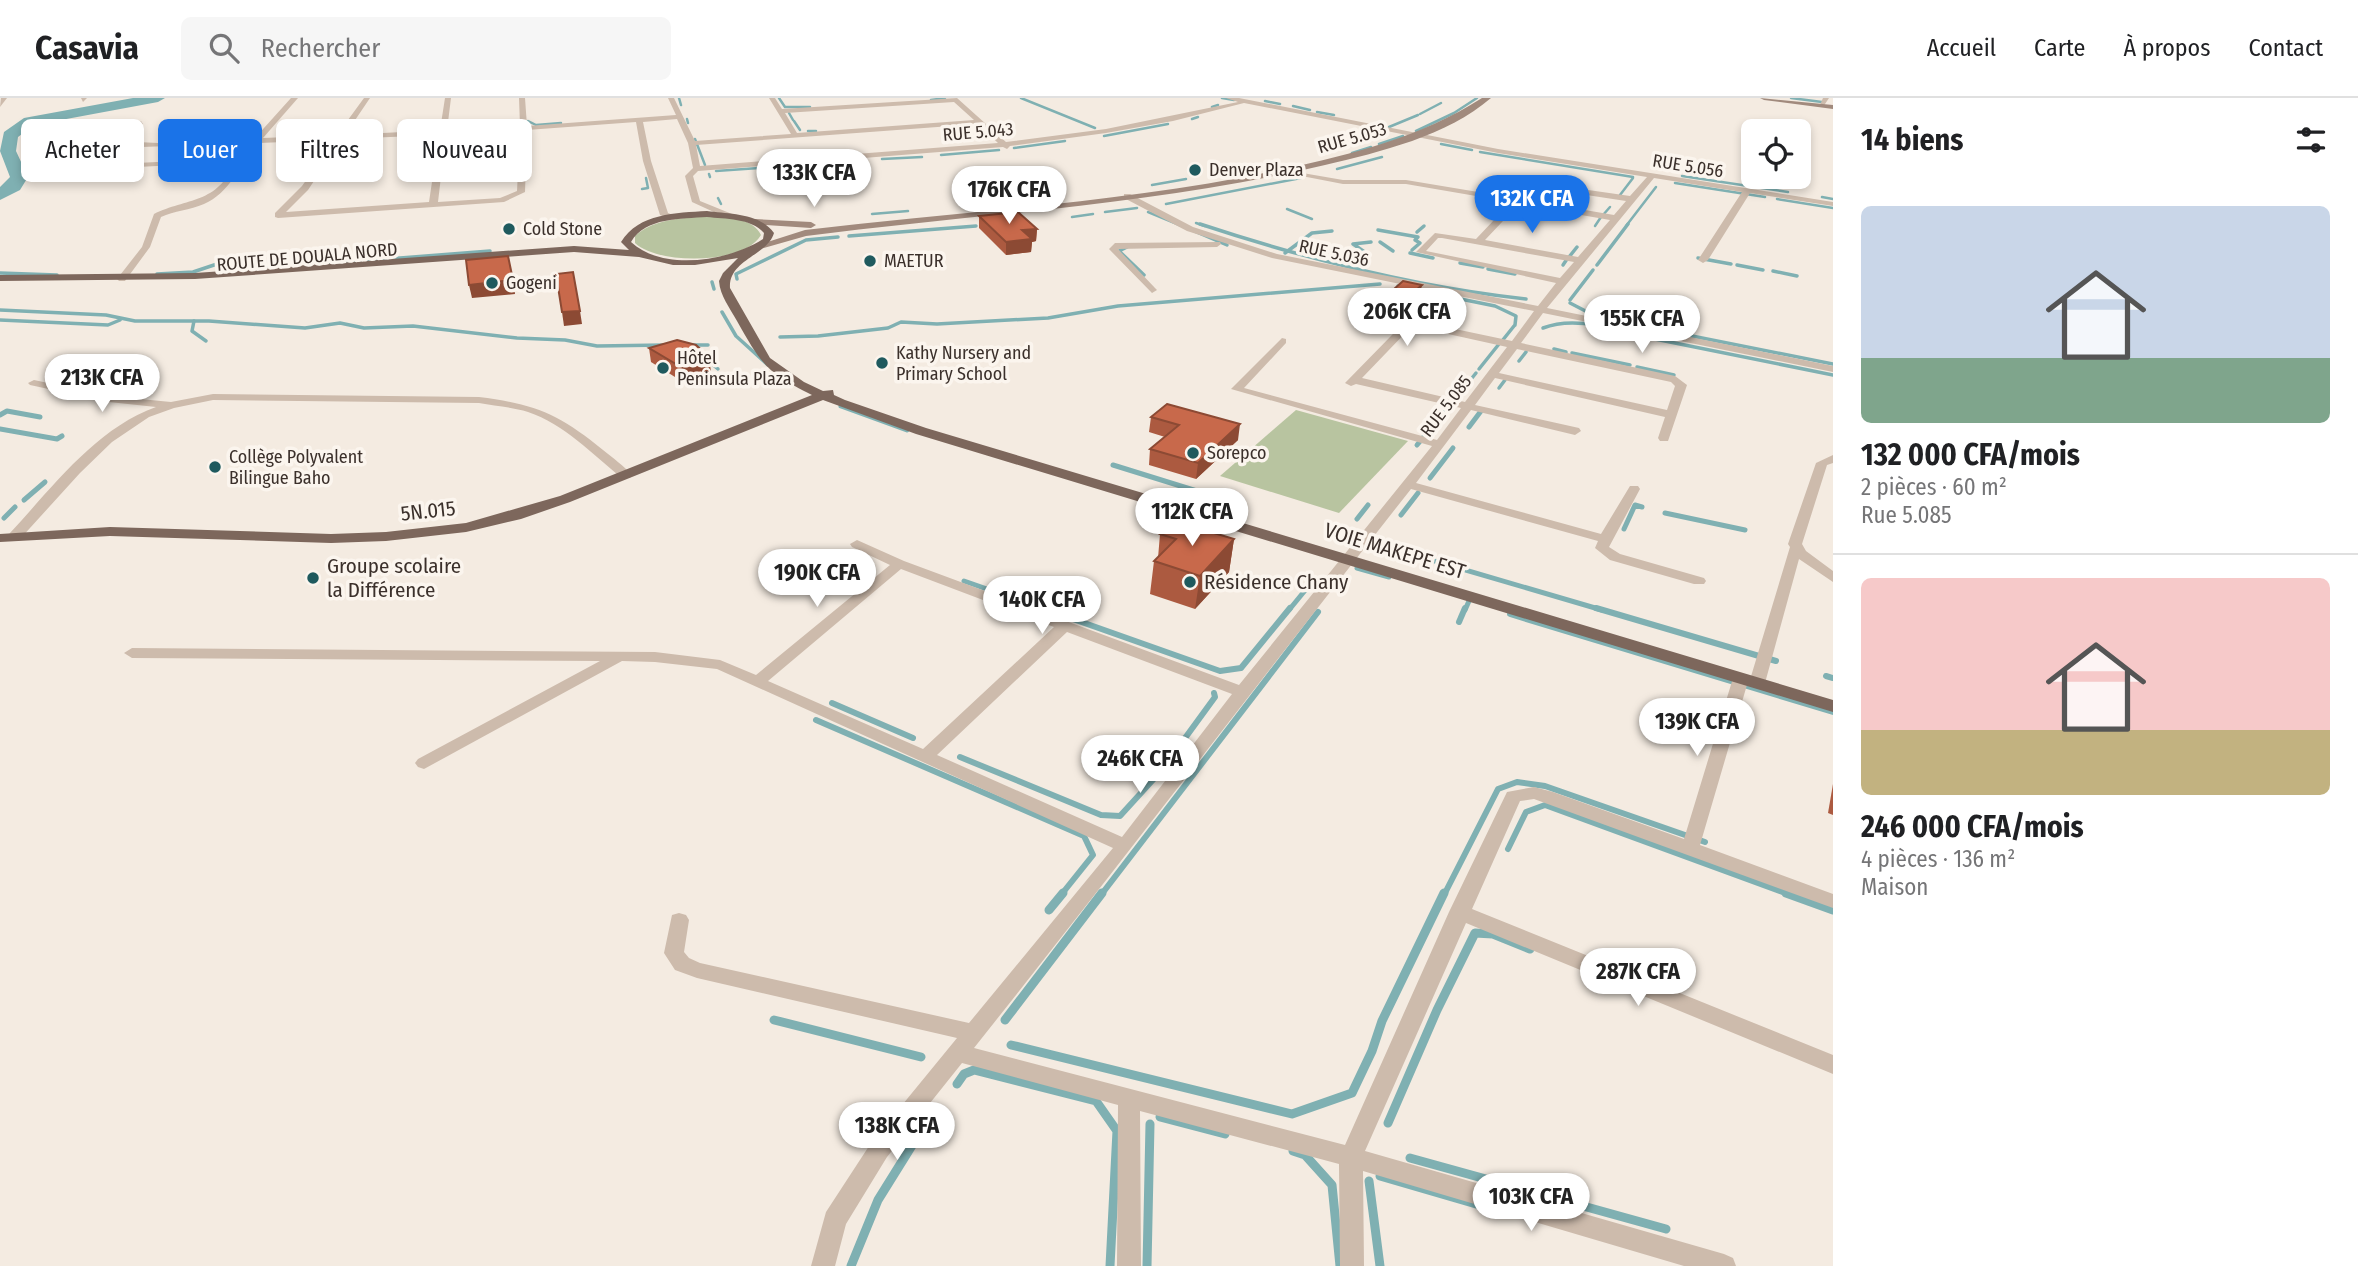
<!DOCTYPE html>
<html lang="fr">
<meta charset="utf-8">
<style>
body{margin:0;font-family:"Fira Sans Condensed",sans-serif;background:#f6f6f6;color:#202124;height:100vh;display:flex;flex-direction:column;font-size:26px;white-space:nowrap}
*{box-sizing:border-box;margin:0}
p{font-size:23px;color:#757577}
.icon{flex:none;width:38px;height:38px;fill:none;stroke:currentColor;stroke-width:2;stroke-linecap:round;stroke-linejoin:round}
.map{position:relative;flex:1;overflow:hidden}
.sheet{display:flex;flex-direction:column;background:#fff;width:525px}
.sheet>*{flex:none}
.hud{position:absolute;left:21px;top:21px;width:665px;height:63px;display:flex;gap:14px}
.controls{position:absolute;left:1741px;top:21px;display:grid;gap:14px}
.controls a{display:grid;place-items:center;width:70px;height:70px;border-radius:10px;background:#fff;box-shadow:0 4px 10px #0003;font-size:35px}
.price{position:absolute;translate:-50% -60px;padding:0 16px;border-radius:24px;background:#fff;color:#222;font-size:23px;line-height:46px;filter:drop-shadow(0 2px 4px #0008)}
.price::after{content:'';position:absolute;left:50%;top:42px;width:21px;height:16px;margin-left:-10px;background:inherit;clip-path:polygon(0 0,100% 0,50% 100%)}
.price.on{background:#1a73e8;color:#fff}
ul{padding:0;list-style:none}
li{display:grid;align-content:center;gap:14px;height:371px;padding:0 28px}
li+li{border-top:2px solid #e0e0e0}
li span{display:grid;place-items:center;height:217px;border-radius:10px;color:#555}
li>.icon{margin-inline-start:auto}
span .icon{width:126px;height:126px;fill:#fffc;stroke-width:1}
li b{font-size:30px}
h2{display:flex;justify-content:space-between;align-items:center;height:84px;padding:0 28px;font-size:30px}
.tag{padding:0 24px;border-radius:10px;background:#fff;box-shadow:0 4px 10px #0003;font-size:24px;line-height:63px}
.tag.on{background:#1a73e8;color:#fff}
header{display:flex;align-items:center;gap:42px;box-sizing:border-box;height:98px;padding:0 35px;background:#fff;border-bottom:2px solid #e0e0e0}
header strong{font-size:33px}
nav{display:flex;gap:38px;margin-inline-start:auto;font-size:24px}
.search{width:490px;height:63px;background:#f6f6f6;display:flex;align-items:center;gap:18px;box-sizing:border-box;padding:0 24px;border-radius:10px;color:#757577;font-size:26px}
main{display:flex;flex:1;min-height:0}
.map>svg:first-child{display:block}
.green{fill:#b8c4a0}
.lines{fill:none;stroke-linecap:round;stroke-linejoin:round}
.stream-far4{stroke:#7fb0b2;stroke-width:2.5}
.stream-far3{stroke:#7fb0b2;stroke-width:3.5}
.stream-far2{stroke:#7fb0b2;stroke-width:5}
.stream-far1{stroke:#7fb0b2;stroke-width:6}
.stream{stroke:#7fb0b2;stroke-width:9}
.river{fill:#7fb0b2;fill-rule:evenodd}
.minor{fill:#cdbbac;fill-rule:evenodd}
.secondary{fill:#a18a7d;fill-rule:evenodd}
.primary{fill:#7d675c;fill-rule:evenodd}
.wall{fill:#ac5a40}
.shaded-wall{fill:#8c4a34}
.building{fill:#c8694b;stroke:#8c4a34;stroke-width:2}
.poi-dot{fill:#1f5a5e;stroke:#fbf5ee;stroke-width:2.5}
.labels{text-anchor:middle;stroke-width:7;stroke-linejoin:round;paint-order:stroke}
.far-street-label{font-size:18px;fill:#3b302b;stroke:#fbf5ee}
.far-poi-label{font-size:18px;fill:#3b302b;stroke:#fbf5ee;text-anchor:start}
.street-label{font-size:21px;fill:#3b302b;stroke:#fbf5ee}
.poi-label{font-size:21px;fill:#3b302b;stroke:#fbf5ee;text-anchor:start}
</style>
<header>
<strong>Casavia</strong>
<div class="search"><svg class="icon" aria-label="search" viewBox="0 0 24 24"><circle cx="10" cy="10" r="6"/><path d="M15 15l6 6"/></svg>Rechercher</div>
<nav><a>Accueil</a><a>Carte</a><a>À propos</a><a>Contact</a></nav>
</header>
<main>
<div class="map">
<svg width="1833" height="1168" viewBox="0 0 1833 1168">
<rect width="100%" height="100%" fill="#f4ebe1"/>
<!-- green -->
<g class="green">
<path d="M695 119C715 119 751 116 761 137 744 167 658 167 635 145V138C652 123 673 121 695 119Z"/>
<polygon points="1296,312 1408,343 1339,415 1220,378"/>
</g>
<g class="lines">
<!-- stream-far4 -->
<g class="stream-far4">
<polyline points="679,0 681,7"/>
<polyline points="779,0 785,9 810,9"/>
<polyline points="1021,0 1095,30"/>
<polyline points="1222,0 1234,2"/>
<polyline points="1791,0 1822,4"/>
<polyline points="931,2 945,0"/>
<polyline points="1265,3 1280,6"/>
<polyline points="1293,8 1310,12"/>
<polyline points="1212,9 1218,7"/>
<polyline points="1317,14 1334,17"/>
<polyline points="789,15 793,22"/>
<polyline points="1420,16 1441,5"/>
<polyline points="687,21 688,25"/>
<polyline points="1192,21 1198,19"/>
<polyline points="528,23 536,27 561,25"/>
<polyline points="794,23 800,32"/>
<polyline points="1389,29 1418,17"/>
<polyline points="808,33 816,33"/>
<polyline points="1416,33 1454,15 1477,0"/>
<polyline points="1104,38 1168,26"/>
<polyline points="695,41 705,67"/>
<polyline points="1379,46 1403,38"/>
<polyline points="1441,46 1472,52"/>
<polyline points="1014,50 1065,43"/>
<polyline points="1319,52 1337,47"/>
<polyline points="1480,54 1633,79"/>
<polyline points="1352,55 1371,49"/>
<polyline points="941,57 999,52"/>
<polyline points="882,61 922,59"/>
<polyline points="1337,71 1382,59"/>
<polyline points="716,73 759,70"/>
<polyline points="709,76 710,79"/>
<polyline points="1682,78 1788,94"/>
<polyline points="1675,85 1765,99"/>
<polyline points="1152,87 1186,81"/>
<polyline points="642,91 648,90 646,80"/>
<polyline points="1620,97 1633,80"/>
<polyline points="1822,99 1833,101"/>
<polyline points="718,100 721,106"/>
<polyline points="1777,101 1833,110"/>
<polyline points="1166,106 1301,80"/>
<polyline points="1287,111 1312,121"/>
<polyline points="1105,114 1137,110"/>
<polyline points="1148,114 1182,128"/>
<polyline points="872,116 908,113"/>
<polyline points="1603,117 1610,109"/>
<polyline points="1072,119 1093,116"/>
<polyline points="1196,125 1205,128"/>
<polyline points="1595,128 1601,119"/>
<polyline points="1626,128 1656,89"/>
</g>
<!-- stream-far3 -->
<g class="stream-far3">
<polyline points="1178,126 1227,147"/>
<path d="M1200 126C1306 161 1415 189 1526 201"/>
<polyline points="1378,132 1418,139 1415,142 1420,145 1412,152"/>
<polyline points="1417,134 1424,128"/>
<polyline points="849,138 976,128"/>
<polyline points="1380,144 1393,153"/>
<polyline points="1127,149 1119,153 1144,177"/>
<polyline points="1285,155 1312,135 1332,133"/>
<polyline points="1410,155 1433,160"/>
<polyline points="1369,157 1353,146 1371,144"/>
<polyline points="1569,159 1577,149"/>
<polyline points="1698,160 1731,166"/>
<polyline points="1460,165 1483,169"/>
<polyline points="323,166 490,153"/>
<polyline points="1563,167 1567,161"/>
<polyline points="1597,167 1628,126"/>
<polyline points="1737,167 1763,172"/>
<polyline points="1488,171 1515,176"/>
<polyline points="232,172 282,169"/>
<polyline points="1773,173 1797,178"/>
<polyline points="0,175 57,177"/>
<polyline points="157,176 193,174 220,165"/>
<polyline points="737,181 736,176 806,142 838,139"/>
<polyline points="712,184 714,191"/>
<polyline points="1398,188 1435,195"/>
<polyline points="1441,197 1495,208 1516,218 1515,227"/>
<polyline points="1570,202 1593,172"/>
<polyline points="1570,205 1597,219 1658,231"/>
<polyline points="0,212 106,217 135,223 209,223 305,230 340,225 364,230 413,228 517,240 565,242 597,248 665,247"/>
<polyline points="722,214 736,238 768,267"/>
<polyline points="0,222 108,227 120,222"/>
<polyline points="194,223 192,233 206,243"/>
<path d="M1543 230C1576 217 1614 232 1648 239"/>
<polyline points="1672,234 1833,266"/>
<polyline points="780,239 818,238 888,230 901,224 937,226 1048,220 1118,208 1380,186"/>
<polyline points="1655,241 1833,277"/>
<polyline points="1502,243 1514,228"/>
<polyline points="690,247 708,247"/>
<polyline points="1554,251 1566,254"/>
<polyline points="1572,255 1630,267"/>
<polyline points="706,261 718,271"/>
<polyline points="1519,263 1526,254"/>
<polyline points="1637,269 1674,277"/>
<polyline points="1479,271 1499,246"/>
<polyline points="1499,290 1505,282"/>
<polyline points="1460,295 1476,275"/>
</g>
<!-- stream-far2 -->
<g class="stream-far2">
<polyline points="1453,303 1461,293"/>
<polyline points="841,308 907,332"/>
<polyline points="0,317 7,313 40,319"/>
<polyline points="1469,329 1481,313"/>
<polyline points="0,331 57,341 62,338"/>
<polyline points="1417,347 1451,306"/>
<polyline points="1113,367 1200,394"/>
<polyline points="1430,380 1453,350"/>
<polyline points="24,402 45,384"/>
<polyline points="1665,415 1745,432"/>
<polyline points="1401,417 1418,395"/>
<polyline points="4,420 15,409"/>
<polyline points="1357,421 1368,407"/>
<polyline points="1624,431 1635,407 1642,409"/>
<polyline points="1380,447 1602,512"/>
<polyline points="1357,470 1389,479"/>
<polyline points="964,483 1047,512"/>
<polyline points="1289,512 1307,490"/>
<polyline points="1465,512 1469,503"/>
</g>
<!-- stream-far1 -->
<g class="stream-far1">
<polyline points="1042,510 1220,573 1241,570 1290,510"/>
<polyline points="1596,510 1776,563"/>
<polyline points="1510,516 1833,614"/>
<polyline points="1459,524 1465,510"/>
<polyline points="1826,578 1833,580"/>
<polyline points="832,605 913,640"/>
<polyline points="816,622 1084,738 1093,757 1061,797"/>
<polyline points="960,659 1101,717 1120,718 1161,673 1215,599 1214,595"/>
<polyline points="1508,751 1526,714 1545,707 1791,797"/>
<polyline points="1101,797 1318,514"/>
<polyline points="1444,797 1498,691 1517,684 1545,688 1705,744"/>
</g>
<!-- stream -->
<g class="stream">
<polyline points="1786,795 1833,812"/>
<polyline points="1049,812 1063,795"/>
<polyline points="774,922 921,959"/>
<polyline points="1005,922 1102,795"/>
<polyline points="1011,947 1292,1016 1352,995 1372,953 1382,923 1444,795"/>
<polyline points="957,986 964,976 974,972 1096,1003 1117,1033 1110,1168"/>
<polyline points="1160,1019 1225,1036"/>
<polyline points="1388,1025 1437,912 1475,835 1493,836 1530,851"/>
<polyline points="1293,1053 1305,1057 1332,1087 1340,1168"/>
<polyline points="1410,1060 1666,1131"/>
<polyline points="1380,1078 1483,1108"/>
<polyline points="1369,1083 1380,1168"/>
<polyline points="851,1168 878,1102 916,1041"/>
<polyline points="1147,1168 1150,1026"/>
</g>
<!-- river -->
<polygon class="river" points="133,0 165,0 158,4 34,27 18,39 16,53 28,79 20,92 0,102 0,89 10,79 0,53 4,34 24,20"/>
<!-- minor -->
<g class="minor">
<polygon points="1,0 7,0 0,9"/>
<polygon points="81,0 87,0 83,4"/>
<path d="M291 0H298L263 40 337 37 364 0H370L345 37 440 32 445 0H451L447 32 520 28 519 0H525L527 28 676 17 668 0H674L695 43 791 36 769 0H775L782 11 957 0 1006 44 1106 31 1238 4 1226 0H1239L1498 51 1833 104V108L1750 95 1708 162 1703 165 1698 162 1742 94 1654 80 1547 210 1833 268V274L1543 215 1521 245 1675 278 1687 287 1668 343H1660L1658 340 1665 319 1495 280 1475 307 1579 330 1581 333 1575 337 1471 312 1416 385 1601 436 1630 388H1638L1640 391 1609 449 1620 456 1704 480 1706 483 1704 486H1694L1610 462 1595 450 1598 443 1411 391C1264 577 1121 765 974 950L1345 1047 1449 814 1507 694 1534 689 1553 694 1684 741 1733 580 1735 577H1747L1749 580 1700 747 1833 796V810L1534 701 1520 703 1472 811 1833 957V976L1466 825 1365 1053 1724 1156 1733 1160 1736 1168H1684L1363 1073 1364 1168H1340L1339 1066 1140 1013 1141 1168H1117L1118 1007 962 965 887 1059 846 1126 835 1168H811L826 1114 871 1045 957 940 697 880 675 872 664 855 672 817 679 815 686 817 689 822 684 854 689 860 700 865 969 925 1113 750 717 571 655 564 622 563 424 671 418 669 415 665 418 661 600 563 132 560 124 555 132 550 655 554 720 562 756 577 890 467 852 449 850 446 857 442 904 463 1239 587 1432 348 1231 291 1282 240 1286 241V245L1244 290 1437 342 1461 310 1356 286 1351 288 1345 285 1435 193 1272 160 1187 133 1124 100V96H1130L1193 129 1277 156 1538 208 1556 185 1416 154 1435 135 1476 141 1511 104 1406 86H1343L1281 74 1285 72 1343 82H1406L1478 94 1499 79 1630 98 1647 79 1498 55 1244 5 1173 23 1106 35 1010 48 1007 51 1003 49 698 73 693 78 700 103 732 116V120L729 121 692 104 685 78 693 70 688 45 677 21 643 24 651 63 668 115 678 119 674 122 660 117 643 63 636 24 527 32 525 94 504 104 278 120 275 119V115L302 88 335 42 259 45C240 66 231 94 204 106 190 112 174 113 161 119L150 149 125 183H119L117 181 142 149 154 116C186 100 219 106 234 64L60 73 57 69 237 60 251 45 142 49 105 45 141 23 143 26 116 43 158 45 255 40ZM954 4 974 22 797 35 785 15ZM978 26 998 45 700 68 696 47ZM520 32 517 93 500 100 438 104 446 36ZM439 37 429 104 286 114 308 92 342 41ZM1501 84 1626 103 1614 117 1486 95ZM1519 106 1610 122 1578 159 1485 142ZM1438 140H1442L1574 164 1560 180 1426 153ZM1444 195 1534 213 1512 243 1417 223ZM1412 228 1507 249 1465 304 1362 280ZM1517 251 1671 284 1675 288 1667 312 1499 275ZM901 471 1054 529 923 651 768 583ZM1067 534 1232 596 1122 739 937 657Z"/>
<polygon points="1823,0 1829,0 1823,9 1820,7"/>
<polygon points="1220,144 1221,146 1217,149 1118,151 1155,190 1157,192 1152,195 1109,151 1115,145"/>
<path d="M34 282 109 298 171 304 213 296 479 299C535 306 559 316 603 352 613 360 624 368 632 377L630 380H622C592 356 564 326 528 314 512 309 495 308 479 305L213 302 174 310 149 319 112 344 80 375 20 441H10L8 438 10 435C53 389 95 331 156 309L109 304 30 287 28 285Z"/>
<polygon points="1833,357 1833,365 1827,367 1802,446 1806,453 1833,473 1833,484 1799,461 1765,585 1763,588 1751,588 1749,585 1790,449 1788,446 1816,365"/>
</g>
<!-- secondary -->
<g class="secondary">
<path d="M1482 0H1491C1447 38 1380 54 1325 67 1154 107 979 116 806 138L760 151 755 148 805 132C965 113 1126 105 1284 71 1353 56 1421 39 1482 0Z"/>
<polygon points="1760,0 1833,7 1833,11 1764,2"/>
<polygon points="755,121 811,124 816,127 811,130 752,126 752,122"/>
</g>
<!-- primary -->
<path class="primary" d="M707 113C729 116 760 115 774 135 768 157 728 162 730 190L770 260 804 284 823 293 833 292 834 297 845 302 926 330 1833 602V614L916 336 823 302 570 404 521 421 466 434 386 443 331 445 110 438 0 444V436L110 429 331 436 386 434 466 425 560 398 812 297C766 274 762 267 737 223 730 210 720 198 719 183L723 175 738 160 695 167H673L639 159 574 154 195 181 0 183V177L195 175 574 148 629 152 621 144C639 115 676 115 707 113ZM707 119C725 121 751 120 764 135L763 141C729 163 663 174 631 144 646 119 681 121 707 119Z"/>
</g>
<!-- wall -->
<g class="wall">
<polygon points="979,118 1037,131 1036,143 1032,144 1031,154 1006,157 979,130"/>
<polygon points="1384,200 1419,200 1399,218 1381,214"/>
<polygon points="649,250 711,274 683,284 651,264"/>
<polygon points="1151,319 1238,342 1196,381 1149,367 1150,351 1165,339 1149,334"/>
<polygon points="1160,436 1234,441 1229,474 1195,511 1150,496 1154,463 1158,460"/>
<polygon points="1833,686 1833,717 1828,715"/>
</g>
<!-- shaded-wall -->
<g class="shaded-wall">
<polygon points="1037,131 1036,143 1032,144 1031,154 1006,157 1006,144 1022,132"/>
<polygon points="513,182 515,196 472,200 469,187"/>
<polygon points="1422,187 1419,200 1399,218 1402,204"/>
<polygon points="580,213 582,226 564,228 562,214"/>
<polygon points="709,259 711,274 683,284 681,269"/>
<polygon points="1240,326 1238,342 1196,381 1198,365"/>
<polygon points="1234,441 1229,474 1195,511 1200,478"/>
</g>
<!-- building -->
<g class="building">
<polygon points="1018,114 1037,131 1022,132 1032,141 1006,144 979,118"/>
<polygon points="508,158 513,182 469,187 466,162"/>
<polygon points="573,174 580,213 562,214 556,176"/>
<polygon points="1403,183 1422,187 1402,204 1384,200"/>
<polygon points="677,242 696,247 709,259 681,269 649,250"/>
<polygon points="1167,306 1240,326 1198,365 1150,351 1179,327 1151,319"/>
<polygon points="1174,423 1234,441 1200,478 1154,463 1176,441 1160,436"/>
</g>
<!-- markers -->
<g class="poi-dot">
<circle cx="1195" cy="72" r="7"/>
<circle cx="509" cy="131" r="7"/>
<circle cx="870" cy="163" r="7"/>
<circle cx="492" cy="185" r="7"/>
<circle cx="882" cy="265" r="7"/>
<circle cx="663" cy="270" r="7"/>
<circle cx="1193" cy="355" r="7"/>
<circle cx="215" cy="369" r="7"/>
<circle cx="313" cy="480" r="7"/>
<circle cx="1190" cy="484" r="7"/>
</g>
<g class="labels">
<!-- far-street labels -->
<g class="far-street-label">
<text transform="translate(978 34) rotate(-5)" y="6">RUE 5.043</text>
<text transform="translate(1352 40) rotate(-16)" y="6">RUE 5.053</text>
<text transform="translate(1688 68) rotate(9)" y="6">RUE 5.056</text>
<text transform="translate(1334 155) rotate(12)" y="6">RUE 5.036</text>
<text transform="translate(307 159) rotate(-5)" y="6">ROUTE DE DOUALA NORD</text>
<text transform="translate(1446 308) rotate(-53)" y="6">RUE 5.085</text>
</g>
<!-- far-poi labels -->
<g class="far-poi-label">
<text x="1209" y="78">Denver Plaza</text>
<text x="523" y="137">Cold Stone</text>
<text x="884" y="169">MAETUR</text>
<text x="506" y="191">Gogeni</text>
<text x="896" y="261">Kathy Nursery and<tspan x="896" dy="21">Primary School</tspan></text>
<text x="677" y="266">Hôtel<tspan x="677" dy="21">Peninsula Plaza</tspan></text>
<text x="1207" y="361">Sorepco</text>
<text x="229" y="365">Collège Polyvalent<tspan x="229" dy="21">Bilingue Baho</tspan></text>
</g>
<!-- street labels -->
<g class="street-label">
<text transform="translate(428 413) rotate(-6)" y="7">5N.015</text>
<text transform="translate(1395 453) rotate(17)" y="7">VOIE MAKEPE EST</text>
</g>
<!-- poi labels -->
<g class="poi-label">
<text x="327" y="475">Groupe scolaire<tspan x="327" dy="24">la Différence</tspan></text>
<text x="1204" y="491">Résidence Chany</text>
</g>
</g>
</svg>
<div class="controls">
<a><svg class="icon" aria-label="locate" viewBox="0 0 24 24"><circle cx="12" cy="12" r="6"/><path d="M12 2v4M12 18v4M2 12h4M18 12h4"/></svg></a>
</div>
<b class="price" style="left:814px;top:111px">133K CFA</b>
<b class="price" style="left:1009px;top:128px">176K CFA</b>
<b class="price on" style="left:1532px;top:137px">132K CFA</b>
<b class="price" style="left:1407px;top:250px">206K CFA</b>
<b class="price" style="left:1642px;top:257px">155K CFA</b>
<b class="price" style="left:102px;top:316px">213K CFA</b>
<b class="price" style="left:1192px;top:450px">112K CFA</b>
<b class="price" style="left:817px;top:511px">190K CFA</b>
<b class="price" style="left:1042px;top:538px">140K CFA</b>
<b class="price" style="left:1697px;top:660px">139K CFA</b>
<b class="price" style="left:1140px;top:697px">246K CFA</b>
<b class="price" style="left:1638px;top:910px">287K CFA</b>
<b class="price" style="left:897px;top:1064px">138K CFA</b>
<b class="price" style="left:1531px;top:1135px">103K CFA</b>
<div class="hud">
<a class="tag">Acheter</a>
<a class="tag on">Louer</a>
<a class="tag">Filtres</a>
<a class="tag">Nouveau</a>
</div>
</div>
<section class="sheet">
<h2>14 biens<svg class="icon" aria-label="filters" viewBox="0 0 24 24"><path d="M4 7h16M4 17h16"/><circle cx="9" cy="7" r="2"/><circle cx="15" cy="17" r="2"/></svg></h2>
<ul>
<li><span style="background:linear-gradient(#c9d6e8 70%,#7fa58c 0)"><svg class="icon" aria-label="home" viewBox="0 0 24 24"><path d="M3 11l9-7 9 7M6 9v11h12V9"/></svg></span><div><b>132 000 CFA/mois</b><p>2 pièces · 60 m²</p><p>Rue 5.085</p></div></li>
<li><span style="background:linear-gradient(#f6c9c9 70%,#c2b280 0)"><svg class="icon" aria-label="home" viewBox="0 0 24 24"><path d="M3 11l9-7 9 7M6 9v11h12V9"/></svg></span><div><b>246 000 CFA/mois</b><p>4 pièces · 136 m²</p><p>Maison</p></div></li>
</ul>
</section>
</main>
